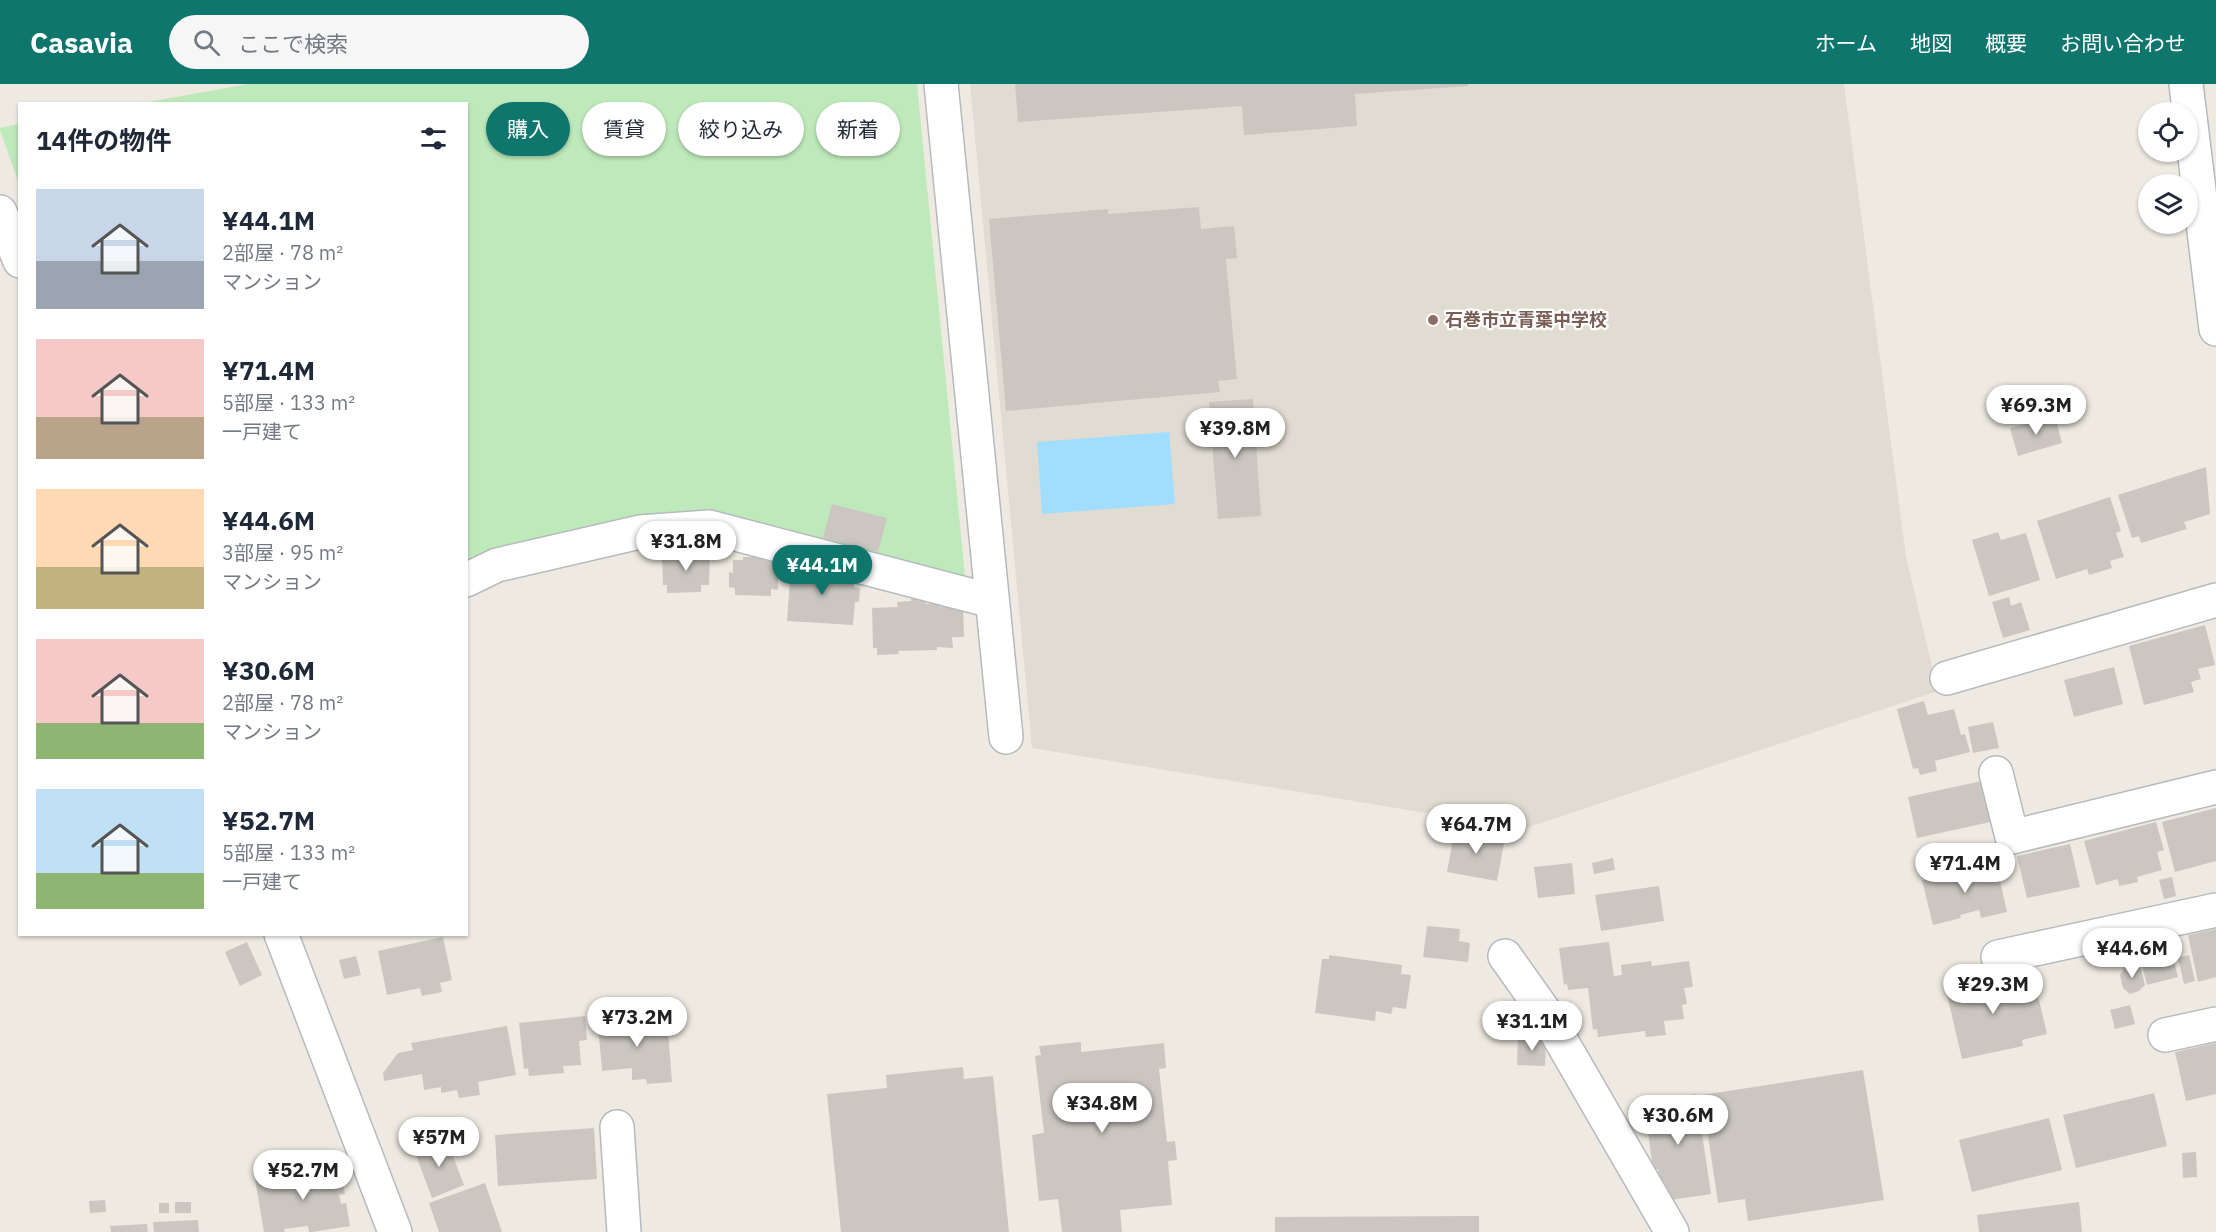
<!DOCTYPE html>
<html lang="ja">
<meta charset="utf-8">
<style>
body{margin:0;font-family:"IBM Plex Sans","Noto Sans JP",sans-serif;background:#f6f6f7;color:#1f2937;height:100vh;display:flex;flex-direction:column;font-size:22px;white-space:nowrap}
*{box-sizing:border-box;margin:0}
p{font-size:20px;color:#747a83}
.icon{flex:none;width:33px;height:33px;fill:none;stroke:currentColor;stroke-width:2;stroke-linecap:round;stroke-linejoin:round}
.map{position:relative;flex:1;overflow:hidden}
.side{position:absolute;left:18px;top:18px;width:450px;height:834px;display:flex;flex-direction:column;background:#fff;border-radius:0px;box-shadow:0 2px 4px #0004}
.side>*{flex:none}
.banner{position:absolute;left:486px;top:18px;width:570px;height:54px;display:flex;gap:12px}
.buttons{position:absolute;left:2138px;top:18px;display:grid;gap:12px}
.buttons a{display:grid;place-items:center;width:60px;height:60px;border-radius:50%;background:#fff;box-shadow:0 2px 4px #0004;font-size:30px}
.price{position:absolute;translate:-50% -51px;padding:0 14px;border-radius:21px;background:#fff;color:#222;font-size:20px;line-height:39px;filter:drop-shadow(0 2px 3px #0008)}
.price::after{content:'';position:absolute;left:50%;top:36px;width:18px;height:14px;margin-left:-9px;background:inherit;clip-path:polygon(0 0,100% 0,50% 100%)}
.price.on{background:#0f766e;color:#fff}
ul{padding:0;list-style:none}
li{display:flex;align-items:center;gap:18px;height:150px;padding:0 18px}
li span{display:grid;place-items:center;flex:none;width:168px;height:120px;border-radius:0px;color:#555}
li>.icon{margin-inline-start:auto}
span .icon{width:72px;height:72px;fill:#fffc;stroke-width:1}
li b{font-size:26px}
h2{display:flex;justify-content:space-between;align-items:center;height:72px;padding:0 18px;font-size:26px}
.tag{padding:0 21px;border-radius:27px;background:#fff;box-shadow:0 2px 4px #0004;font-size:21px;line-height:54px}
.tag.on{background:#0f766e;color:#fff}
header{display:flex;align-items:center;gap:36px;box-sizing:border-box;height:84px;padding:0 30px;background:#0f766e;color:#fff}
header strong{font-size:28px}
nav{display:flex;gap:33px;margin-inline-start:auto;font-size:21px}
.search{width:420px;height:54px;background:#f6f6f7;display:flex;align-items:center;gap:15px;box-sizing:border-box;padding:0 21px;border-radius:33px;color:#747a83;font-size:22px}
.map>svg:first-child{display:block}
.education{fill:#e0dcd1}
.green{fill:#bee9ba}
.water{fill:#a0ddff}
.building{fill:#cbc7c0}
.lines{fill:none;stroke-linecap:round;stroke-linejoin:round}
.minor-casing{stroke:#b6babf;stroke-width:36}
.minor{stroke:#fff;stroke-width:33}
.education-dot{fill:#8d6e63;stroke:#fff;stroke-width:2}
.labels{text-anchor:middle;stroke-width:4.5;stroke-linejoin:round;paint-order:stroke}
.education-label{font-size:18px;font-weight:bold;fill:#785e54;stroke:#fff;text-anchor:start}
</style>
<header>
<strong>Casavia</strong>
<div class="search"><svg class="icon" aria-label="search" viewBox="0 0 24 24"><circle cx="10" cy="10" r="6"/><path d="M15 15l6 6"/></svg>ここで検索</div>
<nav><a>ホーム</a><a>地図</a><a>概要</a><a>お問い合わせ</a></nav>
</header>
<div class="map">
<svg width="2216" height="1148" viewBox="0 0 2216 1148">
<rect width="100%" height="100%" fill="#eeeae1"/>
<!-- education -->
<polygon class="education" points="970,0 1844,0 1906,473 1938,607 1523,745 1032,664"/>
<!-- green -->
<g class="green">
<polygon points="248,0 917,0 966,503 706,431 467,487 466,20 137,20"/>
<polygon points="19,40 20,40 19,100 0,46 0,44"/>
</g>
<!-- water -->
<polygon class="water" points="1169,348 1175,420 1042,430 1037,358"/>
<!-- building -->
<g class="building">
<polygon points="1015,0 1468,0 1468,2 1355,10 1357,42 1244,51 1242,22 1018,38"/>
<polygon points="1199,123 1201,145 1234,142 1237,174 1226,175 1237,295 1218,297 1220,308 1006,327 989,135 1108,125 1108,130"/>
<polygon points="1253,315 1261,432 1218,435 1209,318"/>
<polygon points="2055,332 2062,359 2018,372 2010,344"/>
<polygon points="2206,383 2210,430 2184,438 2187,445 2141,459 2139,452 2132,454 2118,411"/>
<polygon points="2110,413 2121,447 2116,449 2124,473 2110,477 2112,484 2089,491 2087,485 2056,495 2037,437"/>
<polygon points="832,420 887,434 878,468 823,454"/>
<polygon points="1998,448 2001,456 2026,449 2040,496 1989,512 1972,456"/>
<polygon points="673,466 681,466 681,469 710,469 709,501 701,501 701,508 667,509 667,501 663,501 662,472 672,471"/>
<polygon points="743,473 778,473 778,506 771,505 771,512 735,511 735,504 729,503 729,488 733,489 733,476 743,476"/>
<polygon points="791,482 836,485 855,493 854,503 860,504 859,518 855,518 853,541 787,537"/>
<polygon points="912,511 925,511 926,520 939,519 940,523 963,522 964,553 952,553 953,564 937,563 937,566 898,567 899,570 877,571 877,564 873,564 872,524 898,523 897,518 911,517"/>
<polygon points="2009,513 2011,522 2021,518 2030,546 2003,554 1992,518"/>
<polygon points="2205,541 2215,581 2198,585 2201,595 2191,598 2194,608 2144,621 2129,562"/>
<polygon points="2114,583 2123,620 2074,633 2064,596"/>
<polygon points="1924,617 1928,631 1954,625 1961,651 1965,650 1970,668 1935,677 1937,687 1920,691 1918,684 1913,685 1897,625"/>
<polygon points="1993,638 1999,664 1973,669 1968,643"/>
<polygon points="1986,696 1995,737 1917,754 1908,713"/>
<polygon points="2216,724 2216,777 2175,788 2162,738"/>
<polygon points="2156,738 2164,766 2157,768 2162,786 2137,793 2138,798 2119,802 2118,795 2096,801 2084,757"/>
<polygon points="1455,744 1505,754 1497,797 1447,788"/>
<polygon points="2070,760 2080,803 2027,814 2017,772"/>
<polygon points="1613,774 1615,786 1594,790 1592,779"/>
<polygon points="1572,779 1575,810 1538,814 1534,783"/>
<polygon points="1996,779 2007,828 1981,834 1979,826 1960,831 1961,834 1933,841 1922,796"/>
<polygon points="2172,793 2176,812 2164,815 2159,796"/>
<polygon points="1659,802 1664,837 1601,847 1595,811"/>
<polygon points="1427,842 1460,845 1459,857 1470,859 1468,878 1423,873"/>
<polygon points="2216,845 2216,893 2198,898 2188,851"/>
<polygon points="443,853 452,896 440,899 442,908 422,912 420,904 387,911 378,867"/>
<polygon points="247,858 262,891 240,902 225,868"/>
<polygon points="1609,858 1614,892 1622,891 1621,881 1651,877 1652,882 1689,877 1693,903 1684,904 1687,920 1682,921 1684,935 1664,937 1666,951 1646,953 1645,947 1598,953 1597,945 1593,946 1588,904 1568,906 1567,900 1564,901 1559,864"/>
<polygon points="2170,861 2178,893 2147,901 2139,869"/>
<polygon points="1329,871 1402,881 1401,890 1411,891 1406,925 1393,923 1391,930 1376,927 1375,937 1315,929 1322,875 1329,875"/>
<polygon points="2189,871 2195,897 2184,900 2178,874"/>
<polygon points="356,872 361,891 344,895 339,876"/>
<polygon points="2135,881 2141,885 2145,901 2139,907 2130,910 2123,904 2120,891 2125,883"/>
<polygon points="2006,888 2011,909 2036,903 2047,950 2022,956 2023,962 1962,975 1945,902"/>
<polygon points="2130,921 2135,940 2115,945 2110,926"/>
<polygon points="647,930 647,936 667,934 672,998 647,1000 646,995 632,996 632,984 602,987 598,940 623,938 622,932"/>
<polygon points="585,932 587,956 579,957 581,981 563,982 564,989 529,992 528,984 524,985 519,939"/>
<polygon points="507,942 516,991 478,998 480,1011 459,1014 457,1006 441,1009 441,1003 424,1006 422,990 384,997 383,989 398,969 413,966 411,959"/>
<polygon points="1518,954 1546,954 1545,982 1517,981"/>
<polygon points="1081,958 1081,968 1164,959 1166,984 1159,985 1167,1058 1175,1057 1177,1076 1168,1077 1172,1121 1120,1126 1122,1148 1062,1148 1058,1115 1039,1117 1032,1051 1044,1049 1035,972 1041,971 1039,962"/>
<polygon points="2216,959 2216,1010 2186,1017 2175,968"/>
<polygon points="963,983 964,995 993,992 1009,1148 841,1148 827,1010 887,1004 886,991"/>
<polygon points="1863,986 1884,1116 1748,1137 1745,1115 1718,1119 1702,1011"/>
<polygon points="2154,1009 2167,1062 2076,1084 2063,1031"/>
<polygon points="1696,1010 1711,1110 1671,1116 1659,1096 1658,1085 1653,1085 1644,1018"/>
<polygon points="2049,1034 2062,1086 1972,1108 1959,1056"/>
<polygon points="594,1044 597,1095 498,1102 495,1051"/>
<polygon points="446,1054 464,1101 432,1114 414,1066"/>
<polygon points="2196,1068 2197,1093 2183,1094 2182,1069"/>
<polygon points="340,1082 345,1110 339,1111 341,1120 346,1119 350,1142 312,1148 309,1148 308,1142 284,1145 285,1148 264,1148 255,1095"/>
<polygon points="485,1099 502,1148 439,1148 429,1119"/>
<polygon points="105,1116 106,1128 90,1129 89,1117"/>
<rect x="175" y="1118" width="16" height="11"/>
<polygon points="2079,1118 2082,1148 1979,1148 1977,1131"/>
<rect x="159" y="1119" width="10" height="10"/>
<polygon points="1479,1132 1479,1148 1275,1148 1275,1133"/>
<polygon points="198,1136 199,1148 154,1148 153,1138"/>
<polygon points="147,1140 148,1148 111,1148 110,1142"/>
</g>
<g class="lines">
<defs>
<g id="minor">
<polyline points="941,0 1006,653"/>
<polyline points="2186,0 2216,245"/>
<polyline points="0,128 20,177"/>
<polyline points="466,496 497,481 640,448 709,443 992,517"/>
<polyline points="1947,594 2216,516"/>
<polyline points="1996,689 2012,753 2216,703"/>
<polyline points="281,850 395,1148"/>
<polyline points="1505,872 1544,927 1672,1148"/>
<polyline points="1998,873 2216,826"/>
<polyline points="2165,951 2216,940"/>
<polyline points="617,1043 624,1148"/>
</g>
</defs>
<!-- minor casing -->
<use href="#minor" class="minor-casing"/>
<!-- minor -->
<use href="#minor" class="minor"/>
</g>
<!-- markers -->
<circle class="education-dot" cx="1433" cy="236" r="6"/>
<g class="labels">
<!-- education labels -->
<g class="education-label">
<text x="1445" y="242">石巻市立青葉中学校</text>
</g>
</g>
</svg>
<div class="buttons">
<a><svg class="icon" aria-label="locate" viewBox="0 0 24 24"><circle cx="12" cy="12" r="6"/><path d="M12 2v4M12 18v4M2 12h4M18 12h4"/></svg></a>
<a><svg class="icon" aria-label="layers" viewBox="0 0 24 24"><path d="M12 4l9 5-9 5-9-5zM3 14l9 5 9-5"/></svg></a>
</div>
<b class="price" style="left:2036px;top:352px">¥69.3M</b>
<b class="price" style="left:1235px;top:375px">¥39.8M</b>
<b class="price" style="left:686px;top:488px">¥31.8M</b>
<b class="price on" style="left:822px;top:512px">¥44.1M</b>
<b class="price" style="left:1476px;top:771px">¥64.7M</b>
<b class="price" style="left:1965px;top:810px">¥71.4M</b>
<b class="price" style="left:2132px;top:895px">¥44.6M</b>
<b class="price" style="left:1993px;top:931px">¥29.3M</b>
<b class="price" style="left:637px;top:964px">¥73.2M</b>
<b class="price" style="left:1532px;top:968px">¥31.1M</b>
<b class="price" style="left:1102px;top:1050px">¥34.8M</b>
<b class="price" style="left:1678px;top:1062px">¥30.6M</b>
<b class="price" style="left:439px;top:1084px">¥57M</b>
<b class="price" style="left:303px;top:1117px">¥52.7M</b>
<div class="banner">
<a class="tag on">購入</a>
<a class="tag">賃貸</a>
<a class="tag">絞り込み</a>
<a class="tag">新着</a>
</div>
<section class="side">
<h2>14件の物件<svg class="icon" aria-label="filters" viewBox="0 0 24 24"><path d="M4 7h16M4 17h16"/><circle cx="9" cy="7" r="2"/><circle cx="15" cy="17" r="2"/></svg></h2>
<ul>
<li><span style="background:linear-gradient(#c9d6e8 60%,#9aa5b1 0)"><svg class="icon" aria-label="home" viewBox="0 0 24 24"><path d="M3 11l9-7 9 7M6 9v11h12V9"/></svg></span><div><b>¥44.1M</b><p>2部屋 · 78 m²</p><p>マンション</p></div></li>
<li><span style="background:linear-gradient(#f6c9c9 65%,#b9a48a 0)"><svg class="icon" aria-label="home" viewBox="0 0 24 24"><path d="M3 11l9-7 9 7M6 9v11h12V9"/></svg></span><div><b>¥71.4M</b><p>5部屋 · 133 m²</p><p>一戸建て</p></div></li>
<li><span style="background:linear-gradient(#ffd9b3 65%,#c2b280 0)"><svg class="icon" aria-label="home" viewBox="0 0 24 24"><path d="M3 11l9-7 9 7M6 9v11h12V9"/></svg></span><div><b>¥44.6M</b><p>3部屋 · 95 m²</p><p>マンション</p></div></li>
<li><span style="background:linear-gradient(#f6c9c9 70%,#8fb573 0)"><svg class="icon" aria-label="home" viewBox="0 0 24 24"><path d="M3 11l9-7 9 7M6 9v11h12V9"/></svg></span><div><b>¥30.6M</b><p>2部屋 · 78 m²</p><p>マンション</p></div></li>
<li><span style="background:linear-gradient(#bfe0f5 70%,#8fb573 0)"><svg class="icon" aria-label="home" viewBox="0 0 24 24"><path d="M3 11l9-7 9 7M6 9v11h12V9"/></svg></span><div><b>¥52.7M</b><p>5部屋 · 133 m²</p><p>一戸建て</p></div></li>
</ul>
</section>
</div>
